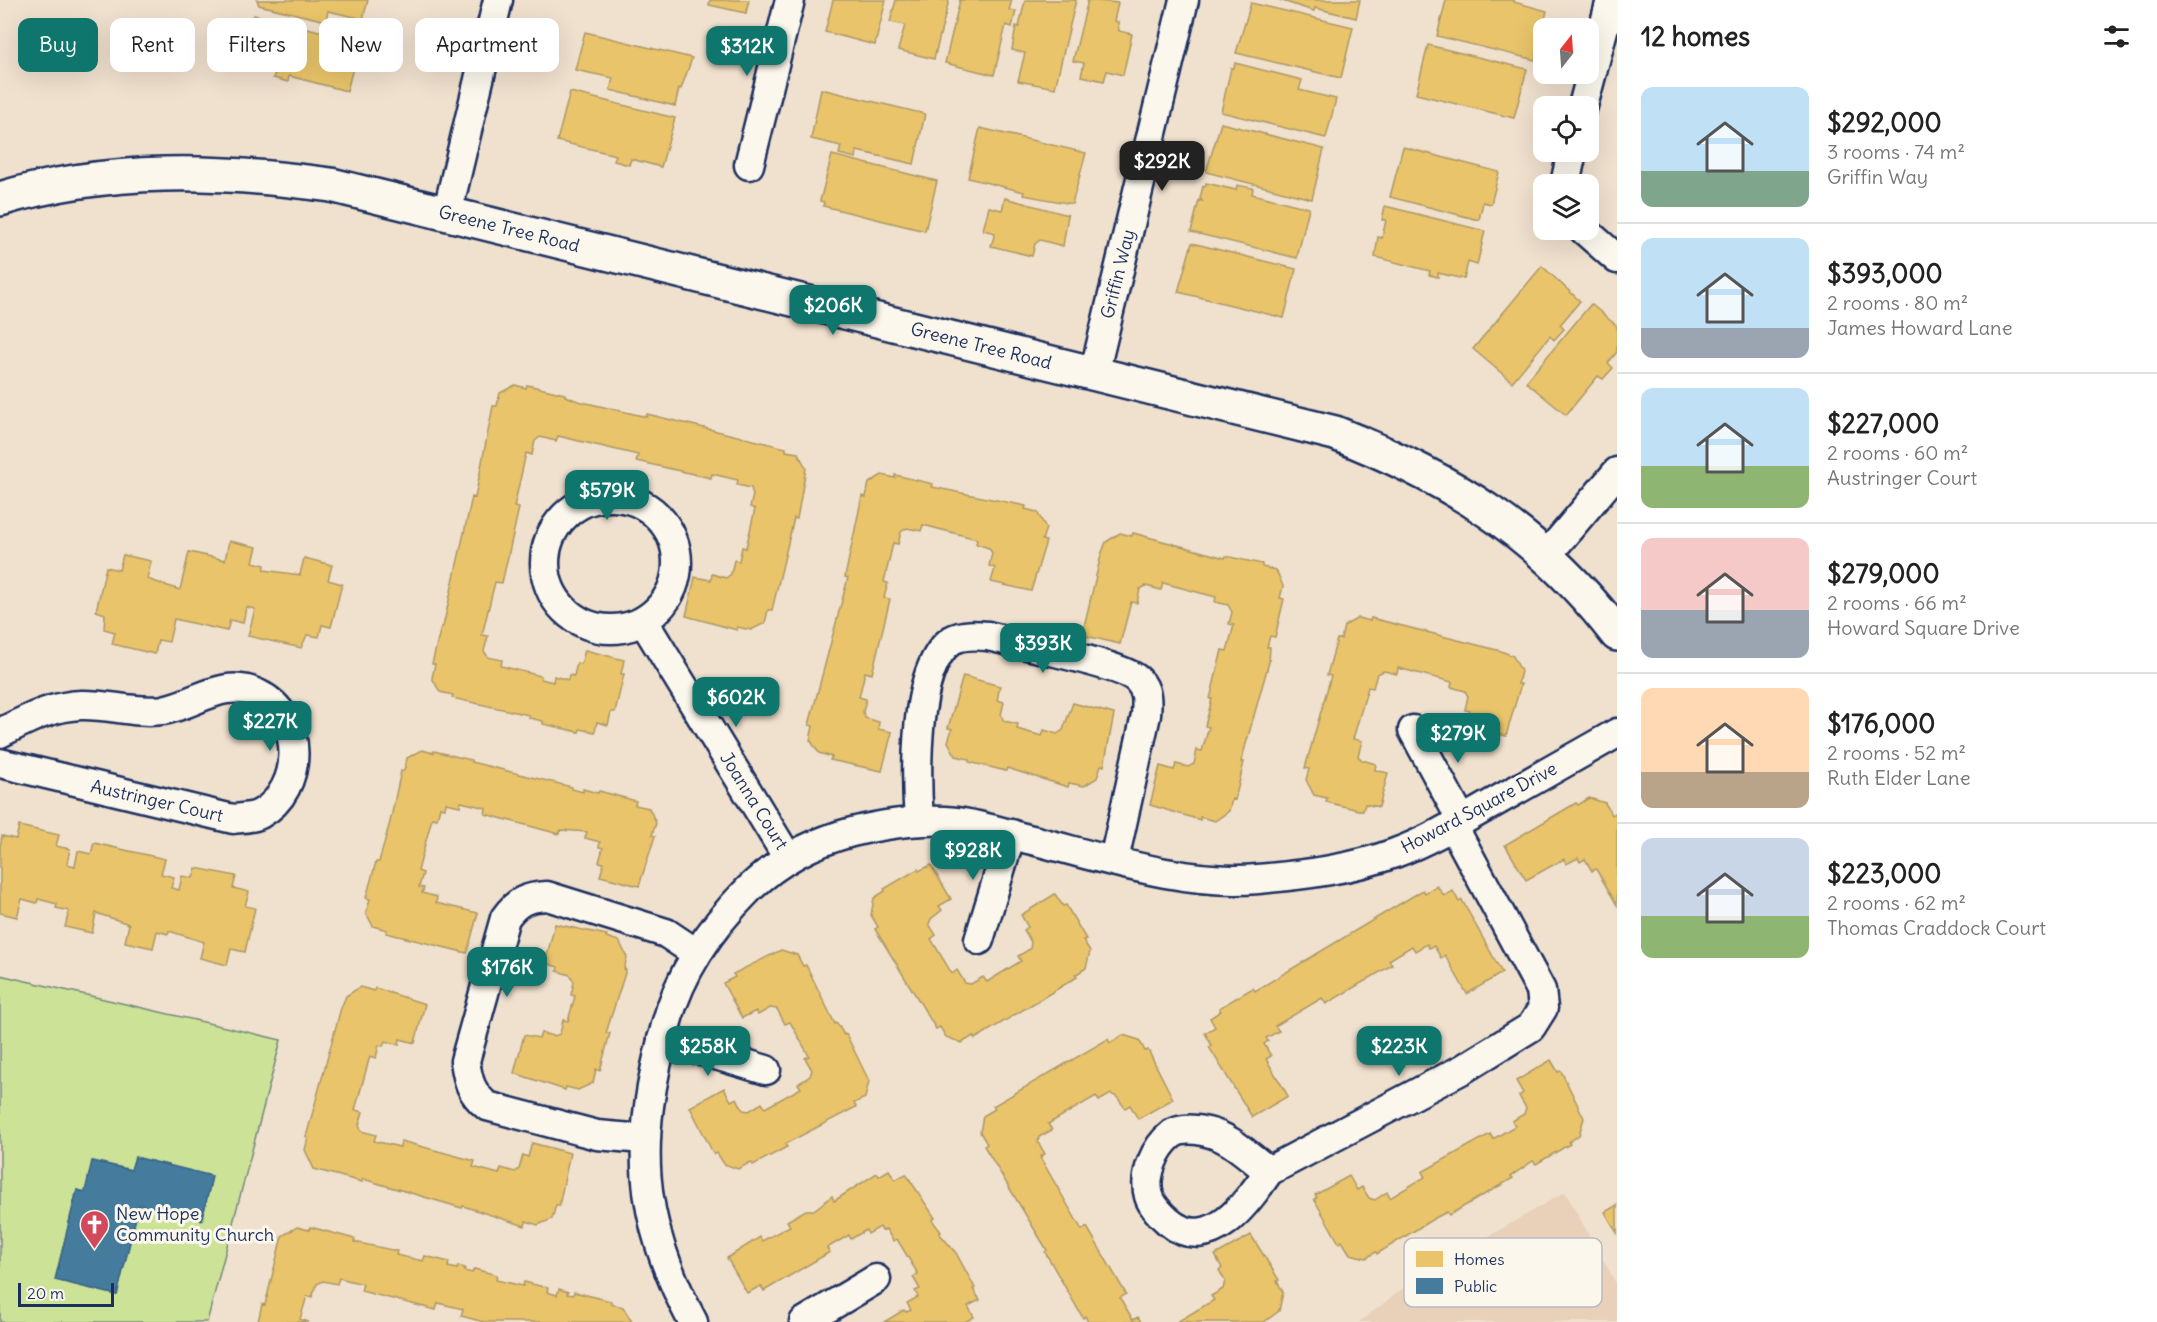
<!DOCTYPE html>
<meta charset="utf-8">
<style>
body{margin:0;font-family:Delius,sans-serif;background:#f6f6f6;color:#222;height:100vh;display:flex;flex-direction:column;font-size:22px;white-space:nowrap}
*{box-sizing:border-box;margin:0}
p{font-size:20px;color:#767676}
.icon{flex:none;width:33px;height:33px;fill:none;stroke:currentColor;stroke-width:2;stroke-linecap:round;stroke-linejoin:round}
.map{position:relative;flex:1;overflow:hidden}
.details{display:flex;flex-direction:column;background:#fff;width:540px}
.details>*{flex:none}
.hud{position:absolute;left:18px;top:18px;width:570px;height:54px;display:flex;gap:12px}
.needle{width:39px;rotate:17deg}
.tools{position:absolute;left:1533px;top:18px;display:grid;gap:12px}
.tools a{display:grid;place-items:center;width:66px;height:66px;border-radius:12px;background:#fff;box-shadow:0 6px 24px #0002;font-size:30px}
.scale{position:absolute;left:18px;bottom:15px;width:96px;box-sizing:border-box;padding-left:6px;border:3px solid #1b2f5e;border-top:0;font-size:16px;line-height:21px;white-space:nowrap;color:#1b2f5e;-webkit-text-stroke:4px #fbf7ec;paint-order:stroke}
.price{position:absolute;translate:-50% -51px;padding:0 14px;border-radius:12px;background:#0f766e;color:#fff;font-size:20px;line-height:39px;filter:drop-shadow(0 2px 3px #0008)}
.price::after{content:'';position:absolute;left:50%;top:36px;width:18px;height:14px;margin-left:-9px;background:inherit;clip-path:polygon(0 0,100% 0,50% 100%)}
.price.on{background:#222;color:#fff}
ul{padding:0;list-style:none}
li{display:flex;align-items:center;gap:18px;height:150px;padding:0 24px}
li+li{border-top:2px solid #e0e0e0}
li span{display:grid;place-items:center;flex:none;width:168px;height:120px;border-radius:12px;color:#555}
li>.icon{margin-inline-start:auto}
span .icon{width:72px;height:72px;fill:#fffc;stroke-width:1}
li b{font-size:26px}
h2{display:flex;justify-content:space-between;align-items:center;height:72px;padding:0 24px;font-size:26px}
.pill{padding:0 21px;border-radius:12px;background:#fff;box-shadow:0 6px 24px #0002;font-size:21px;line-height:54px}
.pill.on{background:#0f766e;color:#fff}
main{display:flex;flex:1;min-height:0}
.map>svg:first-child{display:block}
.built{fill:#e8d0b9}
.green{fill:#cce297;stroke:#74887a;stroke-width:1.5;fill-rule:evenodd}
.homes{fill:#e9c46a;stroke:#ab9766;stroke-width:1.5}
.public{fill:#457b9d;stroke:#38648a;stroke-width:1.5}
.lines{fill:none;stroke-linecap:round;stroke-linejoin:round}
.minor-casing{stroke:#1b2f5e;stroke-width:33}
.tertiary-casing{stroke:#1b2f5e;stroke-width:38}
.minor{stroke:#fbf7ec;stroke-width:28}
.tertiary{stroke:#fbf7ec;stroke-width:33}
.labels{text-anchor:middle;stroke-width:6;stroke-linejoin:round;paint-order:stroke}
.street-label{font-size:18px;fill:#1b2f5e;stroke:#fbf7ec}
.poi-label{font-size:18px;fill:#1b2f5e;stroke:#fbf7ec;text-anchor:start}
.key{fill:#fbf7ec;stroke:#b8bbc1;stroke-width:1.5}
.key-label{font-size:16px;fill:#1b2f5e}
</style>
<main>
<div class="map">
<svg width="1617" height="1322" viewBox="0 0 1617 1322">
<rect width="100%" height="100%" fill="#f0e0ce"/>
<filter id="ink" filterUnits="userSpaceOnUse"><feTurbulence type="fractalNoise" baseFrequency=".0167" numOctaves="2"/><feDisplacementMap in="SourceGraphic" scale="12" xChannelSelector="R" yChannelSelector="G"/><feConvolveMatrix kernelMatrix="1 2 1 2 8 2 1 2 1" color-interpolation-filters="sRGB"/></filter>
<g filter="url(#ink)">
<!-- built -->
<polygon class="built" points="1565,1192 1617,1285 1617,1322 1359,1322 1417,1278"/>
<!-- green -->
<path class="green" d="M0 975 281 1040 207 1322H0ZM135 1157 212 1176 202 1220 139 1205 117 1295 55 1280 77 1190 85 1192 93 1161 131 1170Z"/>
<!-- homes -->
<g class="homes">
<polygon points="257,0 368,0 363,19 328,11 326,21 259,5"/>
<polygon points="710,0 749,0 746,13 709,5"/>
<polygon points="833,0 886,0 875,45 825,32"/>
<polygon points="896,0 949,0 934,59 898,50 905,25 890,22"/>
<polygon points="960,0 1012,0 1009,10 1016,11 1012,27 1006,25 994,75 945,63"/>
<polygon points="1025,0 1076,0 1055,88 1018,81 1025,53 1012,50 1016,26 1019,27"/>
<polygon points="1088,0 1118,3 1114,21 1118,22 1119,31 1132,34 1123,75 1107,71 1104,81 1081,76 1084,63 1073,61"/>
<polygon points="1279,0 1360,0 1356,18 1315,8 1314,11"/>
<polygon points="1446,0 1514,0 1514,2 1547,11 1535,60 1437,36"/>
<polygon points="1251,3 1353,27 1341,78 1236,53"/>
<polygon points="254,15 360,41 347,91 289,76 288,82 273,78 275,73 244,65"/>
<polygon points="585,32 692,58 681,89 679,88 675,106 610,90 613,78 575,70"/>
<polygon points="1428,45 1527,69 1514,118 1416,94"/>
<polygon points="1235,63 1302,80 1299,90 1336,99 1326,138 1221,112 1231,68 1234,68"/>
<polygon points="821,89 925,114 914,164 857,151 856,158 839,154 841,146 811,139"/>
<polygon points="570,92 675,118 661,167 631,159 629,165 614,161 616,155 557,141"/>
<polygon points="1221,123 1324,149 1312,199 1206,172"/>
<polygon points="980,128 1086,153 1072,204 1023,195 1024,192 968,178"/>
<polygon points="1403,147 1499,172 1491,204 1483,202 1479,220 1390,197"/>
<polygon points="832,155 937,181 925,231 823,206 824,202 820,201"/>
<polygon points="1206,183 1236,190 1237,185 1253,188 1252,194 1309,208 1297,258 1191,232 1199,200 1202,201 1200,198 1203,186 1205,187"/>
<polygon points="1005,198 1068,215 1063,246 1040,240 1035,244 1032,256 991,246 995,233 983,230 989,207 1002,210"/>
<polygon points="1385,206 1485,231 1477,265 1468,262 1464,279 1438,273 1438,277 1429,275 1430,271 1375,257 1378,237 1382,238 1386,220 1382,220"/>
<polygon points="1192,243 1296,269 1284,318 1178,292"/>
<polygon points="1542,266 1580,301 1560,325 1564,329 1554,340 1550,336 1512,382 1473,349"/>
<polygon points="1591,304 1617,326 1617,352 1608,363 1613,368 1603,379 1598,376 1566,415 1526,382"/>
<polygon points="515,385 526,388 527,385 565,394 565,396 578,401 647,417 647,414 786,448 786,451 798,453 806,468 797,519 794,518 772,610 768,610 765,623 751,630 737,627 737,630 686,616 695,577 711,580 712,574 726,578 731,574 734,560 739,561 742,547 746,548 755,509 750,507 753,495 751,488 737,485 738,480 712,474 711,478 636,461 638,455 558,436 556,441 540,437 535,441 532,455 526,453 514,507 519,508 502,583 495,582 482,635 488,636 484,651 488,657 502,660 501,666 541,676 541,679 553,682 554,676 568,680 569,675 574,676 577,663 581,664 585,650 624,660 621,674 624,674 615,712 611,712 608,725 597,722 595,732 580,729 579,732 543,724 543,721 529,718 529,715 452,698 453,695 440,692 432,678 435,664 432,664 441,627 443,627 472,497 475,498 493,406 497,406 500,393"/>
<polygon points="882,475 895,478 895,475 933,484 932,487 1026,506 1025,509 1037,512 1046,528 1042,540 1046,541 1031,591 991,582 995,568 989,566 992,553 989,548 976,544 977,539 923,525 921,531 907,528 901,532 898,544 893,543 884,582 888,583 884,598 890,599 872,674 865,672 859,697 866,699 863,712 865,718 879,722 878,729 892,732 882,771 830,760 832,757 819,753 810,740 813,726 809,725 845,589 848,578 845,577 862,496 866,497 869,483"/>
<polygon points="1120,533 1132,536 1133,533 1225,558 1226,556 1262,564 1262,567 1276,570 1283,586 1280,598 1284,599 1275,637 1270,636 1267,647 1270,647 1269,662 1241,762 1244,762 1235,800 1232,799 1229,811 1215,821 1200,817 1200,820 1150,805 1160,766 1174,770 1176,764 1188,767 1194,764 1197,750 1202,751 1209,727 1205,726 1212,699 1210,699 1222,650 1227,651 1234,625 1229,624 1232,612 1228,605 1215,602 1216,597 1163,583 1161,590 1146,586 1140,589 1137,603 1131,602 1120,644 1082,635 1101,555 1106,542"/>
<polygon points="229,541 257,547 253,562 265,565 264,570 300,575 304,558 332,565 328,580 342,584 331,627 322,625 319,637 307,635 301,648 248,636 255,609 246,607 243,623 230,620 227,631 174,619 169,642 158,640 155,654 112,644 115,632 104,629 105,614 96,611 106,567 119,570 123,555 151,561 147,579 180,590 189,552 225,560"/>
<polygon points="1358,618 1370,621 1371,618 1501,651 1513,656 1521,671 1518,684 1521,684 1506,736 1466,725 1470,711 1465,710 1468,696 1465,691 1451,687 1452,682 1398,668 1397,674 1384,671 1377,674 1373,688 1368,687 1353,739 1362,741 1358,756 1362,760 1376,764 1375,770 1388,773 1379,807 1365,804 1363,811 1326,802 1327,798 1314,795 1306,780 1309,769 1305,768 1331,676 1327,675 1337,639 1341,639 1344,626"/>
<polygon points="963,676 1000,686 997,700 1004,702 1001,715 1004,721 1018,724 1017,729 1042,736 1044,730 1057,734 1063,730 1073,703 1114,714 1104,766 1101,765 1097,778 1084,786 1069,783 1068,787 1007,768 1006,771 969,762 969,759 956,756 948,742 952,729 948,728"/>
<polygon points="422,750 434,753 434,751 471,760 471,762 572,787 572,789 583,792 583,789 598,793 599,791 636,801 635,805 649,808 656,823 652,835 655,836 639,886 600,876 604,863 599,862 603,848 599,847 600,842 585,838 587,832 561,830 559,834 485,814 486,808 461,802 460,806 446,803 445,808 440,807 437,819 432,818 418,871 423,873 419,887 424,888 422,893 437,897 436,903 478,913 467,953 386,933 387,930 373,926 366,913 370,899 366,898 376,862 379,862 390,822 401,771 404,771 407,758"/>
<polygon points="1589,798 1605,803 1612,815 1615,813 1617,817 1617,905 1596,869 1592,871 1585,859 1580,862 1578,858 1566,864 1564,859 1526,880 1505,845 1576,803 1578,805"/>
<polygon points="19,826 59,835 56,846 70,849 67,864 75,866 78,851 91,854 94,843 165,859 161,874 174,877 171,888 179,890 182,876 193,878 196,868 236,876 233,888 249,892 245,906 255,908 245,952 231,949 227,965 200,958 204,942 169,931 168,934 157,931 153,948 125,942 129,924 96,913 92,933 65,927 69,911 56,908 57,904 38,899 37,903 22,899 17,917 0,913 0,847 2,836 16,839"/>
<polygon points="931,865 951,899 939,906 942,910 931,919 929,924 936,935 931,939 952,974 957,970 965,983 971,984 983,977 987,982 1021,961 1018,956 1030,949 1031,942 1024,930 1028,927 1021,915 1055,894 1063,906 1066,905 1086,939 1083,940 1090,951 1086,968 1075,975 1077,977 975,1039 973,1036 962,1043 946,1037 940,1027 936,1029 916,996 875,929 878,927 871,915 874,898 885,891 884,889 918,869 919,871"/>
<polygon points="1437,886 1444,896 1453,891 1459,902 1462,900 1502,973 1467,994 1445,955 1441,958 1434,946 1429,948 1427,944 1415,951 1412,946 1389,960 1392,965 1326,1004 1322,998 1275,1026 1279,1031 1266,1038 1268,1041 1264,1044 1271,1056 1266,1059 1288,1096 1252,1117 1209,1047 1212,1046 1205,1033 1215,1027 1210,1018 1221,1011 1219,1008 1253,988 1255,991 1423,890 1425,893"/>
<polygon points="555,924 607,935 606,937 619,941 627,957 624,969 626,970 606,1033 610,1033 600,1071 596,1069 593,1083 578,1090 566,1087 565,1090 514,1073 524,1035 539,1038 541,1033 554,1036 560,1034 563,1020 568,1021 575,996 571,995 574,982 570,975 557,971 558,967 545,963"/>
<polygon points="781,950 797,955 803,966 806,965 835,1024 837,1023 844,1035 846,1034 869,1081 865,1098 854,1103 856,1107 785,1144 787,1147 753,1165 751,1162 738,1169 724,1164 717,1153 714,1155 690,1107 724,1088 731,1101 737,1098 743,1110 749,1111 762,1103 765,1108 801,1088 798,1084 810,1076 812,1070 805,1058 809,1056 790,1022 785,1024 777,1009 770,1008 758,1015 756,1011 742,1018 723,983 735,977 733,974"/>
<polygon points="360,987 374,991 375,988 425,1004 415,1043 400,1039 399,1045 385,1041 383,1046 379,1045 376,1058 370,1056 355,1110 363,1112 359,1125 361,1131 376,1135 374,1141 400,1147 401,1141 475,1161 473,1167 499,1174 501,1168 515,1172 519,1169 523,1155 528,1157 532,1143 570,1153 559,1206 556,1205 552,1219 538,1225 526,1221 525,1226 463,1206 462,1208 363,1179 362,1182 314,1169 305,1150 308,1138 306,1137 341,1008 346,996"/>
<polygon points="1123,1035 1139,1040 1145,1051 1148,1050 1173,1099 1138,1119 1130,1105 1125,1108 1117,1097 1111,1094 1099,1101 1096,1096 1048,1124 1052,1130 1039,1137 1038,1142 1045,1154 1040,1157 1082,1230 1087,1227 1126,1294 1120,1298 1133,1320 1138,1317 1141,1322 1088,1322 1085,1316 1083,1318 1045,1252 1047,1250 984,1146 987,1144 980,1132 983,1116 995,1109 993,1106 1108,1039 1110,1043"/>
<polygon points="1551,1060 1558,1072 1561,1071 1584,1118 1579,1135 1569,1142 1570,1144 1536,1164 1533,1161 1511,1176 1513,1178 1449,1215 1447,1212 1433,1219 1377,1254 1376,1252 1366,1258 1350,1254 1342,1241 1339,1243 1314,1199 1317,1198 1315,1195 1349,1176 1357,1190 1362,1187 1369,1198 1375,1200 1387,1192 1390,1198 1425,1177 1422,1172 1490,1134 1493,1139 1515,1126 1512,1121 1524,1114 1526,1108 1519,1096 1523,1093 1516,1081"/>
<polygon points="889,1170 895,1180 906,1174 935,1218 932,1220 941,1232 939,1233 956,1253 975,1288 973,1289 980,1300 968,1306 974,1317 965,1322 884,1322 904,1310 906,1312 911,1310 907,1303 918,1297 915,1291 920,1289 913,1277 918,1274 897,1239 893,1241 886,1229 882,1231 880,1227 868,1234 866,1230 851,1239 849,1235 827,1248 830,1252 764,1291 761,1286 747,1293 727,1258 760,1237 762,1241 790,1226 787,1221 806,1210 814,1210 832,1196 834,1201 877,1173 879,1176"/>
<polygon points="1617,1205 1617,1233 1605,1212"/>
<polygon points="297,1227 309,1230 310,1227 355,1239 354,1242 397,1251 396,1255 423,1261 425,1256 449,1262 448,1267 457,1269 458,1266 465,1268 464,1271 472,1273 474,1269 497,1275 496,1280 523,1286 524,1282 548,1288 547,1292 557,1295 559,1289 568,1292 567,1294 573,1295 574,1292 611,1301 611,1304 623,1307 632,1322 484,1322 461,1316 463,1309 438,1303 436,1310 361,1291 363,1284 339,1278 337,1284 323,1281 317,1284 312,1297 307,1296 300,1319 308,1322 258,1322 262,1304 265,1305 282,1236"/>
<polygon points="1251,1235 1279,1280 1277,1281 1283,1292 1279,1311 1264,1322 1177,1322 1214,1300 1211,1296 1223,1289 1225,1281 1219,1270 1222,1268 1215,1255"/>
</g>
<!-- public -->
<polygon class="public" points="135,1157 212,1176 202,1220 139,1205 117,1295 55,1280 77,1190 85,1192 92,1161 131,1170"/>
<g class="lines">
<defs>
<g id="minor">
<polyline points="1583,106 1611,0"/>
<polyline points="749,165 790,0"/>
<polyline points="1565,184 1572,152"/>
<polyline points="447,214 498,0"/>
<polyline points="1584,230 1617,259"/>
<polyline points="1094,374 1184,0"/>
<circle cx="611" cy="563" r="66"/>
<polyline points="1546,556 1617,472"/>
<polyline points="644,622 788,858"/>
<polyline points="1413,730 1462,821"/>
<path d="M0 733C26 720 51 706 81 705 109 704 135 714 163 710 197 704 223 677 258 694 305 716 305 789 260 814 253 818 241 818 233 819L0 763"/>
<path d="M919 821C916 779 912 667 952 640 962 634 976 635 988 636 1015 643 1124 665 1138 680 1148 690 1147 702 1146 715L1114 860"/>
<polyline points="979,940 1011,834"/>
<polyline points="662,1039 766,1070"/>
<path d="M644 1139 597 1135 487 1106C471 1093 468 1081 465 1061L505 918C517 901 527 897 547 896L666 933 696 953"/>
<path d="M1269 1171C1250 1158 1231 1137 1207 1132 1196 1129 1181 1128 1172 1134 1155 1147 1143 1176 1149 1196 1152 1206 1161 1215 1169 1222 1210 1256 1248 1202 1269 1171L1463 1069 1531 1027 1543 1008 1541 990 1453 826"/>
<path d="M693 1322C636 1214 635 1141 666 1025 680 972 711 927 749 889 778 861 813 842 852 832 885 824 922 818 956 822 979 825 1001 832 1024 838 1097 856 1183 886 1258 879 1304 875 1352 869 1395 853 1430 840 1463 820 1495 802 1536 779 1576 756 1617 733"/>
<polyline points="804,1322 876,1279"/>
</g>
<path id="tertiary" d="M0 199C109 166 220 170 331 185L1335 433C1452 479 1540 533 1617 634"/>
</defs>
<!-- minor casing -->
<use href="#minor" class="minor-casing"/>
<!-- tertiary casing -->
<use href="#tertiary" class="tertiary-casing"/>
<!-- minor -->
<use href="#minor" class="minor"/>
<!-- tertiary -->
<use href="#tertiary" class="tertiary"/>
</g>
</g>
<!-- icons -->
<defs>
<symbol id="church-pin" viewBox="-11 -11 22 30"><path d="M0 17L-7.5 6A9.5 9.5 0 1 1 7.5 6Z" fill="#d1495b" stroke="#fbf7ec"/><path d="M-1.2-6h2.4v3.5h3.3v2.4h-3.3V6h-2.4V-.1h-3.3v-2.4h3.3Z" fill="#fff"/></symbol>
</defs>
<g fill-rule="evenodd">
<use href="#church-pin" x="78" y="1208" width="33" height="45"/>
</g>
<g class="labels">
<!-- street labels -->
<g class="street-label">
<text transform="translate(509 229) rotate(14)" y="6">Greene Tree Road</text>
<text transform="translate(1118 274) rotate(-76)" y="6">Griffin Way</text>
<text transform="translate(981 346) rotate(14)" y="6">Greene Tree Road</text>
<text transform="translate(157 801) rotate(13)" y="6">Austringer Court</text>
<text transform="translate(754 801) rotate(58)" y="6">Joanna Court</text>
<text transform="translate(1479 808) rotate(-28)" y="6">Howard Square Drive</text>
</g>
<!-- poi labels -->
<g class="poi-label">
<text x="116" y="1220">New Hope<tspan x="116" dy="21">Community Church</tspan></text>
</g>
</g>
<!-- legend -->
<rect x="1404" y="1238" width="198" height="69" rx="9" class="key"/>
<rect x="1416" y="1251" width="27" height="16" fill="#e9c46a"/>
<rect x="1416" y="1278" width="27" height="16" fill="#457b9d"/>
<g class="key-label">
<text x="1454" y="1265">Homes</text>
<text x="1454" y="1292">Public</text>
</g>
</svg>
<div class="tools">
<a><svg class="needle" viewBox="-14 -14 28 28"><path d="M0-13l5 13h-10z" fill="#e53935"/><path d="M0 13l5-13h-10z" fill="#767676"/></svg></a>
<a><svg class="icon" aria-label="locate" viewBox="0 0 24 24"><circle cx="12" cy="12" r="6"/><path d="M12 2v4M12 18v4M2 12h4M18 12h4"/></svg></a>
<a><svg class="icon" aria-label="layers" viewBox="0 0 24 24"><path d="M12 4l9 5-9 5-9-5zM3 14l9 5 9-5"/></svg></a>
</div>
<div class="scale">20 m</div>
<b class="price" style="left:747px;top:77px">$312K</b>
<b class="price on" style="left:1162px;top:192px">$292K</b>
<b class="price" style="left:833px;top:336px">$206K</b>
<b class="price" style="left:607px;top:521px">$579K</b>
<b class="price" style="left:1043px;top:674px">$393K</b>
<b class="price" style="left:736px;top:728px">$602K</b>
<b class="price" style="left:270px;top:752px">$227K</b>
<b class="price" style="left:1458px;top:764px">$279K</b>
<b class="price" style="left:973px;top:881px">$928K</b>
<b class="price" style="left:507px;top:998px">$176K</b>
<b class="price" style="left:708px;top:1077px">$258K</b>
<b class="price" style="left:1399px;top:1077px">$223K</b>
<div class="hud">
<a class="pill on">Buy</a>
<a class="pill">Rent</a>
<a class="pill">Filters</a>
<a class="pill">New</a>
<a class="pill">Apartment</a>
</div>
</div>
<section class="details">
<h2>12 homes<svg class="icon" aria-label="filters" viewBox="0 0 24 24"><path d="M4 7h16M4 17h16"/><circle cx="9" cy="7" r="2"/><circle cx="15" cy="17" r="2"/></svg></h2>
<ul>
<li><span style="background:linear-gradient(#bfe0f5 70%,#7fa58c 0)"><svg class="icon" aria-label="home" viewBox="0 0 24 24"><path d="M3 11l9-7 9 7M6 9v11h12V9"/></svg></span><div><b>$292,000</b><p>3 rooms · 74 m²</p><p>Griffin Way</p></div></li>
<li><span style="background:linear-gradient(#bfe0f5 75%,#9aa5b1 0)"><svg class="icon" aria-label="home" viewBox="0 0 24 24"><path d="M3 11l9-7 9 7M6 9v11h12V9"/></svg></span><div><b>$393,000</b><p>2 rooms · 80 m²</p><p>James Howard Lane</p></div></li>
<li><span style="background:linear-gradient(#bfe0f5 65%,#8fb573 0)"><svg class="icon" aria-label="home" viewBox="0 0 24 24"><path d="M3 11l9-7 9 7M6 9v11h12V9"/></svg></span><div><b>$227,000</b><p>2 rooms · 60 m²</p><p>Austringer Court</p></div></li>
<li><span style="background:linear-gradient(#f6c9c9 60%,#9aa5b1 0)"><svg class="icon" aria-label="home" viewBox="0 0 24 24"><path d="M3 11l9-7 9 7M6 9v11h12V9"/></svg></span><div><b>$279,000</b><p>2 rooms · 66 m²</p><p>Howard Square Drive</p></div></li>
<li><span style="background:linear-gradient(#ffd9b3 70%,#b9a48a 0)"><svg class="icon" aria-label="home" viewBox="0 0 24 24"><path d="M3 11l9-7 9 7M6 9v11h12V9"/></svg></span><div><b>$176,000</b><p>2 rooms · 52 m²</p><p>Ruth Elder Lane</p></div></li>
<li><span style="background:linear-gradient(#c9d6e8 65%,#8fb573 0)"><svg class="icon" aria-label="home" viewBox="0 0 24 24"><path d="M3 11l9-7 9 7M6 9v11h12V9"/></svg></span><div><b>$223,000</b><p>2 rooms · 62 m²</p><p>Thomas Craddock Court</p></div></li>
</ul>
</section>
</main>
